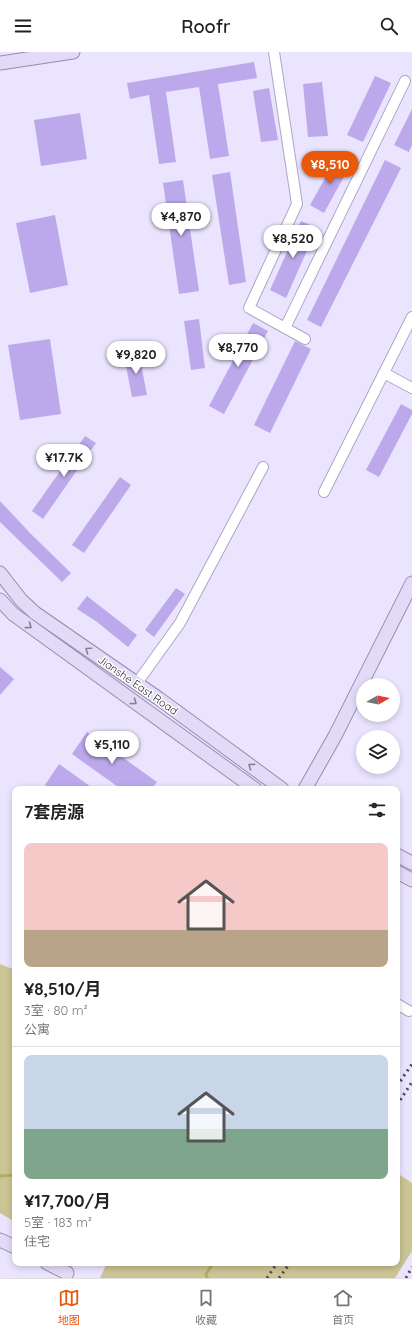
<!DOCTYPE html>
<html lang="zh">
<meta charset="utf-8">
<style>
body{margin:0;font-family:Quicksand,"Noto Sans SC",sans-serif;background:#f6f6f6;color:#222;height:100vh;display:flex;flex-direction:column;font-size:15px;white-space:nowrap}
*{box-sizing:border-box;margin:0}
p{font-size:13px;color:#767676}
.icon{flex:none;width:22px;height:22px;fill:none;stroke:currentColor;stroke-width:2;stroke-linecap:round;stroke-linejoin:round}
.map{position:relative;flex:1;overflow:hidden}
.drawer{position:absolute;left:12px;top:734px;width:388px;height:480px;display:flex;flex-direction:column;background:#fff;border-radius:8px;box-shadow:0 2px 6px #0003}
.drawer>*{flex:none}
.needle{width:26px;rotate:81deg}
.buttons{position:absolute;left:356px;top:626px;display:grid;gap:8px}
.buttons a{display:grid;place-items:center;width:44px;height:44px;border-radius:50%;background:#fff;box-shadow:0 2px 6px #0003;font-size:20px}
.price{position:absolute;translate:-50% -34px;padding:0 9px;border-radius:14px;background:#fff;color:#222;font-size:13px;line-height:26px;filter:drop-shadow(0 1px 2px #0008)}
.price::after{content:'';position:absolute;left:50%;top:24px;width:12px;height:9px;margin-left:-6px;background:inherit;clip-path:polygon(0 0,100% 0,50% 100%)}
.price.current{background:#ea580c;color:#fff}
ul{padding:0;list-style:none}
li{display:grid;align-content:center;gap:8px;height:212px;padding:0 12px}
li+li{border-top:1px solid #e0e0e0}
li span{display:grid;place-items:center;height:124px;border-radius:8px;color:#555}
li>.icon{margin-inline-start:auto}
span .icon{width:72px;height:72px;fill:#fffc;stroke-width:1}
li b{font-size:17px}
h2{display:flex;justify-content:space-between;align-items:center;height:48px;padding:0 12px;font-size:17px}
header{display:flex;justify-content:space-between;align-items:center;height:52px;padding:0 12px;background:#fff;font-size:18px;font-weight:600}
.tab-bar{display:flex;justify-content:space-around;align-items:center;height:56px;border-top:1px solid #e0e0e0;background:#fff;font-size:11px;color:#767676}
.tab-bar a{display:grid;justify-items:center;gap:2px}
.tab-bar .current{color:#ea580c}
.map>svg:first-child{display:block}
.green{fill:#cbc494}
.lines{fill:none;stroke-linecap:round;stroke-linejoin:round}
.stream{stroke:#b5ab61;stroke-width:3}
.building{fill:#bca9eb}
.minor-casing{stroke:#aea6c5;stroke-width:12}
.major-casing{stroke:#968cb0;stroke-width:15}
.minor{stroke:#fff;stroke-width:10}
.major{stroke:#e2daf7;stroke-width:13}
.rail{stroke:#4c4957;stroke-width:3;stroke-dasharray:2 4;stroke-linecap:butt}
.oneway{stroke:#878296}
.labels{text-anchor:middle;stroke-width:3;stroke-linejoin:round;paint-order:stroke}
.street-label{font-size:11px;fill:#2c2935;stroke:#fff}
</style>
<header><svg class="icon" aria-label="menu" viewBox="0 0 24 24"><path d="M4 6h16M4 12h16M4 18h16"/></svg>Roofr<svg class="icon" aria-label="search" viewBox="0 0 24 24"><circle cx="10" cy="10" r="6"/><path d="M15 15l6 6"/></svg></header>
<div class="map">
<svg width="412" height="1226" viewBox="0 0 412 1226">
<rect width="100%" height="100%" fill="#ebe4ff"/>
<!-- green -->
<g class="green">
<polygon points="0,912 15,918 15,1170 0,1161"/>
<polygon points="397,1121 412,1131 412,1199 395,1226 100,1226 107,1211 397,1211"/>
</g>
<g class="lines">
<!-- stream -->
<g class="stream">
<polyline points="0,1124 15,1123"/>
<polyline points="207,1226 206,1222 213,1211"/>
</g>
</g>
<!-- building -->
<g class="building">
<polygon points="254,10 257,26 218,32 229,104 210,107 199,35 166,40 176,110 159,112 149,43 130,47 127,31"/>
<polygon points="375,24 391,31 363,90 347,83"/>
<polygon points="322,30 328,84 308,85 303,32"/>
<polygon points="269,36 278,88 261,90 253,39"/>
<polygon points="412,57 412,93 409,100 394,93"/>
<polygon points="80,61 87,107 41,114 34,68"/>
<polygon points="337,105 351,112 324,161 310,153"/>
<polygon points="385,108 401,116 321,275 307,268"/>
<polygon points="230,120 246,230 229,233 212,123"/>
<polygon points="183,128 199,239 179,242 163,131"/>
<polygon points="55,163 68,233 30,241 16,171"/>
<polygon points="301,169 317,176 286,246 270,238"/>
<polygon points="199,267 205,316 191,318 184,269"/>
<polygon points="253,271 268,279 224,362 209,354"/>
<polygon points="50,287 61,362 20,368 8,293"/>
<polygon points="295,289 311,297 270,381 254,373"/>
<polygon points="139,301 147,343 132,345 124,304"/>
<polygon points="401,352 412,358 412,362 379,425 366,418"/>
<polygon points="85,384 96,391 43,467 32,459"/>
<polygon points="120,425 131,433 84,501 72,493"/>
<polygon points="0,449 31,482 71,521 62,530 0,470"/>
<polygon points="176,536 185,542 154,585 145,578"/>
<polygon points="87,544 137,583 128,595 97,570 77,557"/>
<polygon points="0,615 14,627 0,643"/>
<polygon points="87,680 157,730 152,737 121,737 72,702"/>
<polygon points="59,712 94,737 51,737 45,733"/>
</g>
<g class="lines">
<defs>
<g id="minor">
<polyline points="274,0 297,152 249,256 305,287"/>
<polyline points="285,276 405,29"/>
<polyline points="384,321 412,336"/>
<polyline points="324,440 412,265"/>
<polyline points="137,631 180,571 263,415"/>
<polyline points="397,952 409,959"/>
</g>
<g id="major">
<polyline points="0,11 73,0"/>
<polyline points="0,521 21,548 35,561 158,646 282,737"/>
<polyline points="0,548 13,562 255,737"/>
<polyline points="305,737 335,684 412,531"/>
<polyline points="397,803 412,811"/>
<polyline points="397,820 412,828"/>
<polyline points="0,1188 15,1195"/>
<polyline points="47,1211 67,1221"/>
</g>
</defs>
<!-- minor casing -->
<use href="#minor" class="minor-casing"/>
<!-- major casing -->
<use href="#major" class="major-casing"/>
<!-- minor -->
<use href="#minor" class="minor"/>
<!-- major -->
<use href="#major" class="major"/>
<!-- rail -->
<g class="rail">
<polyline points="397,1034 412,1012"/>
<polyline points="397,1053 412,1030"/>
<polyline points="267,1226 277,1211"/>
<polyline points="279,1226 290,1211"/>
<polyline points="406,1226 412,1215"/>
</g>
</g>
<!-- one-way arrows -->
<defs><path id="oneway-chevron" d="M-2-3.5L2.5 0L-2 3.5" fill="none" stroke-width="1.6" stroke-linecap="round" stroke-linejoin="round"/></defs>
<g class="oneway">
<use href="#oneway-chevron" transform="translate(29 574) rotate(36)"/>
<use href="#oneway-chevron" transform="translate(88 598) rotate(-145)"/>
<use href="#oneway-chevron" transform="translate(134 650) rotate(36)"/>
<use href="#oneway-chevron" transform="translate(251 714) rotate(-144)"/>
</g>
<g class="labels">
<!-- street labels -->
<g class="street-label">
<text transform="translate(138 633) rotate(35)" y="4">Jianshe East Road</text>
</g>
</g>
</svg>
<div class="buttons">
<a><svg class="needle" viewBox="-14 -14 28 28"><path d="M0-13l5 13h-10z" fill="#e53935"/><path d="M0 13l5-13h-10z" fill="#767676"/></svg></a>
<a><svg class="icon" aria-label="layers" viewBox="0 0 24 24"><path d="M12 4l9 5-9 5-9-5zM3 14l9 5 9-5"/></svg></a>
</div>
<b class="price current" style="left:330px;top:133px">¥8,510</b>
<b class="price" style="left:181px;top:185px">¥4,870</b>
<b class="price" style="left:293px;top:207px">¥8,520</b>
<b class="price" style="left:238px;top:316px">¥8,770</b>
<b class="price" style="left:136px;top:323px">¥9,820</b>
<b class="price" style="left:64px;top:426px">¥17.7K</b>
<b class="price" style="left:112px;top:713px">¥5,110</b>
<section class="drawer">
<h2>7套房源<svg class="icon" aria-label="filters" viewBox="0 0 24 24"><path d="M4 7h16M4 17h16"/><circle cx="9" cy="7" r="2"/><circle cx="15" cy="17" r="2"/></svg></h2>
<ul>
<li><span style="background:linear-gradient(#f6c9c9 70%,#b9a48a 0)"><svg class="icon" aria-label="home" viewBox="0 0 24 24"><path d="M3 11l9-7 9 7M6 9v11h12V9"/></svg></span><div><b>¥8,510/月</b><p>3室 · 80 m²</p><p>公寓</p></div></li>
<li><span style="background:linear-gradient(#c9d6e8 60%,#7fa58c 0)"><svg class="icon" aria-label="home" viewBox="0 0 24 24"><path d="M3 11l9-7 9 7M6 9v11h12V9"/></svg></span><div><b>¥17,700/月</b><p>5室 · 183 m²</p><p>住宅</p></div></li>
</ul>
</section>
</div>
<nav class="tab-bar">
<a class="current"><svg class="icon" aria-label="map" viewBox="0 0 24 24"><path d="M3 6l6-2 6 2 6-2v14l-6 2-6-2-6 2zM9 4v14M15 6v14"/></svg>地图</a>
<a><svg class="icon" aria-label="saved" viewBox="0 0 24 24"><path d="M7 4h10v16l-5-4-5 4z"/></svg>收藏</a>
<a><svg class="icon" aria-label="home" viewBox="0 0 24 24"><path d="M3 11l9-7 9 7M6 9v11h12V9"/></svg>首页</a>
</nav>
